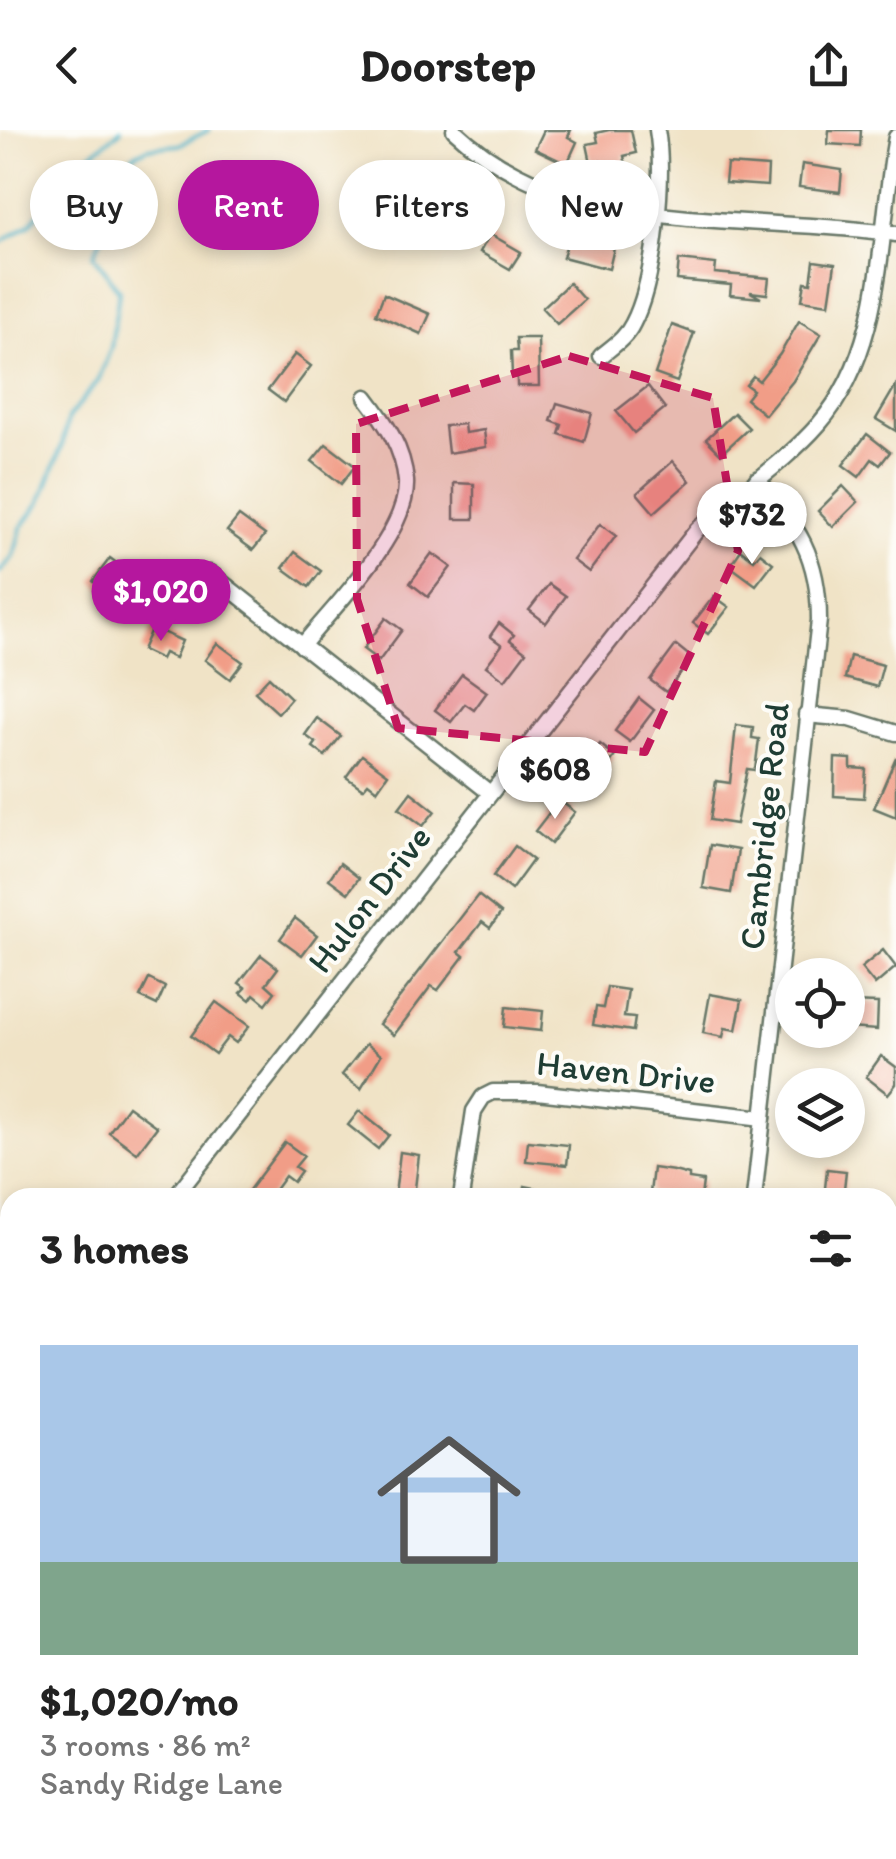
<!DOCTYPE html>
<meta charset="utf-8">
<style>
body{margin:0;font-family:Itim,sans-serif;background:#f6f6f6;color:#222;height:100vh;display:flex;flex-direction:column;font-size:38px;white-space:nowrap}
*{box-sizing:border-box;margin:0}
p{font-size:32px;color:#767676}
.icon{flex:none;width:55px;height:55px;fill:none;stroke:currentColor;stroke-width:2;stroke-linecap:round;stroke-linejoin:round}
.map{position:relative;flex:1;overflow:hidden}
.drawer{position:absolute;left:0px;top:1058px;width:898px;height:672px;display:flex;flex-direction:column;background:#fff;border-radius:30px 30px 0 0;box-shadow:0 5px 15px #0003}
.drawer>*{flex:none}
.guide{position:absolute;left:30px;top:30px;width:838px;height:90px;display:flex;gap:20px}
.tools{position:absolute;left:775px;top:828px;display:grid;gap:20px}
.tools a{display:grid;place-items:center;width:90px;height:90px;border-radius:50%;background:#fff;box-shadow:0 5px 15px #0003;font-size:50px}
.price{position:absolute;translate:-50% -85px;padding:0 22px;border-radius:35px;background:#fff;color:#222;font-size:32px;line-height:65px;filter:drop-shadow(0 2px 5px #0008)}
.price::after{content:'';position:absolute;left:50%;top:60px;width:30px;height:22px;margin-left:-15px;background:inherit;clip-path:polygon(0 0,100% 0,50% 100%)}
.price.on{background:#b5179e;color:#fff}
ul{padding:0;list-style:none}
li{display:grid;align-content:center;gap:20px;height:530px;padding:0 40px}
li+li{border-top:2px solid #e0e0e0}
li span{display:grid;place-items:center;height:310px;border-radius:0px;color:#555}
li>.icon{margin-inline-start:auto}
span .icon{width:180px;height:180px;fill:#fffc;stroke-width:1}
li b{font-size:42px}
h2{display:flex;justify-content:space-between;align-items:center;height:120px;padding:0 40px;font-size:42px}
.pill{padding:0 35px;border-radius:45px;background:#fff;box-shadow:0 5px 15px #0003;font-size:35px;line-height:90px}
.pill.on{background:#b5179e;color:#fff}
header{display:flex;justify-content:space-between;align-items:center;height:130px;padding:0 40px;background:#fff;font-size:45px;font-weight:700}
.map>svg:first-child{display:block}
.water{fill:#4ab2c8;stroke:#34787e;stroke-width:2.5}
.lines{fill:none;stroke-linecap:round;stroke-linejoin:round}
.stream{stroke:#4ab2c8;stroke-width:4}
.building{fill:#f19d87}
.minor-casing{stroke:#687767;stroke-width:19}
.tertiary-casing{stroke:#687767;stroke-width:22}
.minor{stroke:#fff;stroke-width:14}
.tertiary{stroke:#fff;stroke-width:18}
.marked{fill:#c2185b;fill-opacity:0.2;stroke:#c2185b;stroke-width:8;stroke-dasharray:20 12;stroke-linejoin:round}
.labels{text-anchor:middle;stroke-width:8;stroke-linejoin:round;paint-order:stroke}
.street-label{font-size:35px;fill:#1f3d34;stroke:#fdfcf7}
</style>
<header><svg class="icon" aria-label="back" viewBox="0 0 24 24"><path d="M15 5l-7 7 7 7"/></svg>Doorstep<svg class="icon" aria-label="share" viewBox="0 0 24 24"><path d="M12 15V3M7 8l5-5 5 5M5 13v7h14v-7"/></svg></header>
<div class="map">
<svg width="896" height="1729" viewBox="0 0 896 1729">
<rect width="100%" height="100%" fill="#fdfcf7"/>
<filter id="ink" filterUnits="userSpaceOnUse"><feTurbulence type="fractalNoise" baseFrequency=".01" numOctaves="2"/><feDisplacementMap in="SourceGraphic" scale="20" xChannelSelector="R" yChannelSelector="G"/><feConvolveMatrix kernelMatrix="1 2 1 2 8 2 1 2 1" color-interpolation-filters="sRGB"/></filter>
<filter id="wash" filterUnits="userSpaceOnUse"><feTurbulence type="fractalNoise" baseFrequency=".0048" numOctaves="4" result="noise"/><feDisplacementMap in="SourceGraphic" scale="40" xChannelSelector="R" yChannelSelector="G"/><feGaussianBlur stdDeviation="2.25" result="paint"/><feColorMatrix in="noise" values="0 0 0 0 0 0 0 0 0 0 0 0 0 0 0 0 0 1.4 0 .05"/><feComposite in="paint" operator="in"/></filter>
<g filter="url(#wash)">
<rect width="100%" height="100%" fill="#f0e3c6"/>
<!-- water -->
<polygon class="water" points="10,1395 10,1485 0,1477 0,1401"/>
<g class="lines">
<!-- stream -->
<g class="stream">
<polyline points="0,113 30,94 80,33 121,0"/>
<polyline points="0,442 14,426 21,398 41,371 62,316 68,288 98,251 111,218 119,161 94,125 101,108 130,70 129,46 132,26 148,18 179,15 209,0"/>
</g>
</g>
<g id="blocks">
<!-- building -->
<g class="building">
<polygon points="544,0 571,0 568,7 577,12 567,34 535,19"/>
<polygon points="609,0 631,0 636,23 624,26 626,35 602,40 600,31 591,33 587,14 598,12 596,3"/>
<polygon points="829,0 861,0 860,16 828,14"/>
<polygon points="727,34 768,37 767,56 725,53"/>
<polygon points="802,34 842,40 840,62 799,57"/>
<polygon points="393,38 423,60 407,81 378,59"/>
<polygon points="444,68 474,90 460,110 430,87"/>
<polygon points="490,104 521,122 510,139 480,122"/>
<polygon points="569,106 614,118 609,139 563,127"/>
<polygon points="679,130 716,134 715,143 769,148 767,164 750,162 761,168 730,165 731,155 677,150"/>
<polygon points="814,131 835,134 829,174 802,170 805,152 811,153"/>
<polygon points="569,153 584,170 557,194 542,178"/>
<polygon points="384,164 430,184 421,204 376,184"/>
<polygon points="799,191 821,204 793,251 765,285 746,269 753,260 746,255 753,246 759,251 780,224"/>
<polygon points="672,195 694,203 677,252 655,244"/>
<polygon points="516,208 538,208 539,256 517,256 517,245 512,245 511,221 517,221"/>
<polygon points="295,224 311,236 284,272 268,260"/>
<polygon points="896,255 896,301 876,289"/>
<polygon points="648,256 665,278 634,303 616,281"/>
<polygon points="557,273 592,283 584,312 559,304 562,295 551,291"/>
<polygon points="734,283 749,298 721,324 706,309"/>
<polygon points="464,294 465,303 484,300 486,317 448,323 445,296"/>
<polygon points="867,304 890,322 880,335 872,329 859,347 843,335"/>
<polygon points="326,314 355,336 341,354 312,331"/>
<polygon points="673,331 690,351 654,383 637,363"/>
<polygon points="454,353 474,354 474,389 454,389"/>
<polygon points="843,356 858,372 833,397 818,381"/>
<polygon points="239,386 265,405 253,420 227,401"/>
<polygon points="600,394 616,406 589,442 573,430"/>
<polygon points="741,420 754,430 760,423 773,433 756,455 730,436"/>
<polygon points="295,422 321,441 309,457 283,438"/>
<polygon points="432,423 451,437 428,467 410,453"/>
<polygon points="110,428 130,443 111,468 93,451"/>
<polygon points="549,454 566,466 546,493 529,480"/>
<polygon points="714,466 729,477 708,504 693,493"/>
<polygon points="386,488 402,500 379,531 363,519"/>
<polygon points="499,493 514,505 510,510 526,522 505,550 486,536 502,515 490,506"/>
<polygon points="152,497 182,511 175,528 164,523 161,529 142,520"/>
<polygon points="217,513 243,532 230,549 205,530"/>
<polygon points="676,515 692,528 666,562 650,550"/>
<polygon points="850,526 883,535 877,557 845,548"/>
<polygon points="462,544 487,562 474,580 465,574 451,592 435,580"/>
<polygon points="269,547 291,568 278,583 255,562"/>
<polygon points="639,568 654,580 630,612 615,601"/>
<polygon points="317,588 341,606 325,626 313,617 316,613 305,605"/>
<polygon points="736,595 753,597 752,608 759,609 755,640 747,639 736,694 710,690 716,651 730,653"/>
<polygon points="600,614 615,626 589,661 573,650"/>
<polygon points="362,625 388,644 377,660 368,653 363,659 346,647"/>
<polygon points="896,627 896,687 874,678"/>
<polygon points="835,628 851,629 851,638 866,639 864,668 834,666"/>
<polygon points="411,662 435,681 423,696 399,678"/>
<polygon points="559,670 575,682 551,714 535,701"/>
<polygon points="710,715 738,720 731,763 703,758"/>
<polygon points="515,716 533,730 511,760 493,746"/>
<polygon points="340,733 359,748 348,763 329,749"/>
<polygon points="478,765 501,783 490,798 482,792 459,822 464,826 438,860 431,856 394,905 379,894"/>
<polygon points="295,788 317,805 302,825 280,809"/>
<polygon points="883,820 896,837 875,855 861,838"/>
<polygon points="261,825 278,838 266,854 275,862 266,874 254,864 250,870 241,863 246,858 239,853"/>
<polygon points="149,849 165,857 157,875 140,867"/>
<polygon points="607,857 628,860 624,887 635,888 633,901 593,895 596,877 603,878"/>
<polygon points="710,864 742,870 736,900 725,898 723,907 703,903"/>
<polygon points="216,872 249,896 236,913 228,907 215,924 191,906"/>
<polygon points="850,872 878,873 877,900 849,898"/>
<polygon points="506,877 543,881 541,901 504,897"/>
<polygon points="366,914 381,925 361,959 342,945"/>
<polygon points="881,926 896,937 896,954 888,964 866,947"/>
<polygon points="128,976 157,997 137,1023 109,1002"/>
<polygon points="359,981 389,1005 378,1019 348,995"/>
<polygon points="528,1011 569,1015 567,1035 526,1031"/>
<polygon points="285,1012 304,1026 295,1037 301,1041 293,1052 285,1046 269,1068 243,1068"/>
<polygon points="400,1022 419,1025 414,1067 395,1065"/>
<polygon points="653,1038 674,1041 689,1045 689,1049 703,1051 701,1068 650,1063"/>
<polygon points="827,1039 846,1041 843,1068 824,1068"/>
<polygon points="525,1056 556,1062 556,1068 523,1068"/>
</g>
</g>
</g>
<g filter="url(#ink)">
<use href="#blocks" fill-opacity="0" stroke="#687767" stroke-width="2.5"/>
<g class="lines">
<defs>
<g id="minor">
<path d="M454 0C572 111 747 82 896 104"/>
<path d="M601 226C613 216 626 208 633 193 655 151 665 46 657 0"/>
<polyline points="210,443 490,663"/>
<path d="M302 516C333 477 409 403 406 351 403 318 386 293 366 267"/>
<polyline points="806,585 850,589 896,603"/>
<path d="M174 1068 697 400C736 364 784 334 819 294 886 217 878 101 896 7"/>
<polyline points="461,1068 474,981 483,967 493,962 537,962 763,988"/>
<path d="M754 1068 819 490C819 426 798 396 757 349"/>
<polyline points="888,1508 896,1509"/>
<polyline points="0,1642 10,1642"/>
<polyline points="135,1720 145,1729"/>
<polyline points="435,1720 446,1729"/>
<polyline points="683,1729 684,1720"/>
</g>
<g id="tertiary">
<polyline points="0,1178 10,1186"/>
<polyline points="268,1729 275,1720"/>
</g>
</defs>
<!-- minor casing -->
<use href="#minor" class="minor-casing"/>
<!-- tertiary casing -->
<use href="#tertiary" class="tertiary-casing"/>
<!-- minor -->
<use href="#minor" class="minor"/>
<!-- tertiary -->
<use href="#tertiary" class="tertiary"/>
</g>
</g>
<!-- marked area -->
<path class="marked" d="M569 226 713 268 738 421 645 622 398 598 357 469 356 294Z"/>
<g class="labels">
<!-- street labels -->
<g class="street-label">
<text transform="translate(764 696) rotate(-84)" y="12">Cambridge Road</text>
<text transform="translate(369 769) rotate(-52)" y="12">Hulon Drive</text>
<text transform="translate(626 942) rotate(6)" y="12">Haven Drive</text>
</g>
</g>
</svg>
<div class="tools">
<a><svg class="icon" aria-label="locate" viewBox="0 0 24 24"><circle cx="12" cy="12" r="6"/><path d="M12 2v4M12 18v4M2 12h4M18 12h4"/></svg></a>
<a><svg class="icon" aria-label="layers" viewBox="0 0 24 24"><path d="M12 4l9 5-9 5-9-5zM3 14l9 5 9-5"/></svg></a>
</div>
<b class="price" style="left:752px;top:437px">$732</b>
<b class="price on" style="left:161px;top:514px">$1,020</b>
<b class="price" style="left:555px;top:692px">$608</b>
<div class="guide">
<a class="pill">Buy</a>
<a class="pill on">Rent</a>
<a class="pill">Filters</a>
<a class="pill">New</a>
</div>
<section class="drawer">
<h2>3 homes<svg class="icon" aria-label="filters" viewBox="0 0 24 24"><path d="M4 7h16M4 17h16"/><circle cx="9" cy="7" r="2"/><circle cx="15" cy="17" r="2"/></svg></h2>
<ul>
<li><span style="background:linear-gradient(#a9c7e8 70%,#7fa58c 0)"><svg class="icon" aria-label="home" viewBox="0 0 24 24"><path d="M3 11l9-7 9 7M6 9v11h12V9"/></svg></span><div><b>$1,020/mo</b><p>3 rooms · 86 m²</p><p>Sandy Ridge Lane</p></div></li>
</ul>
</section>
</div>
